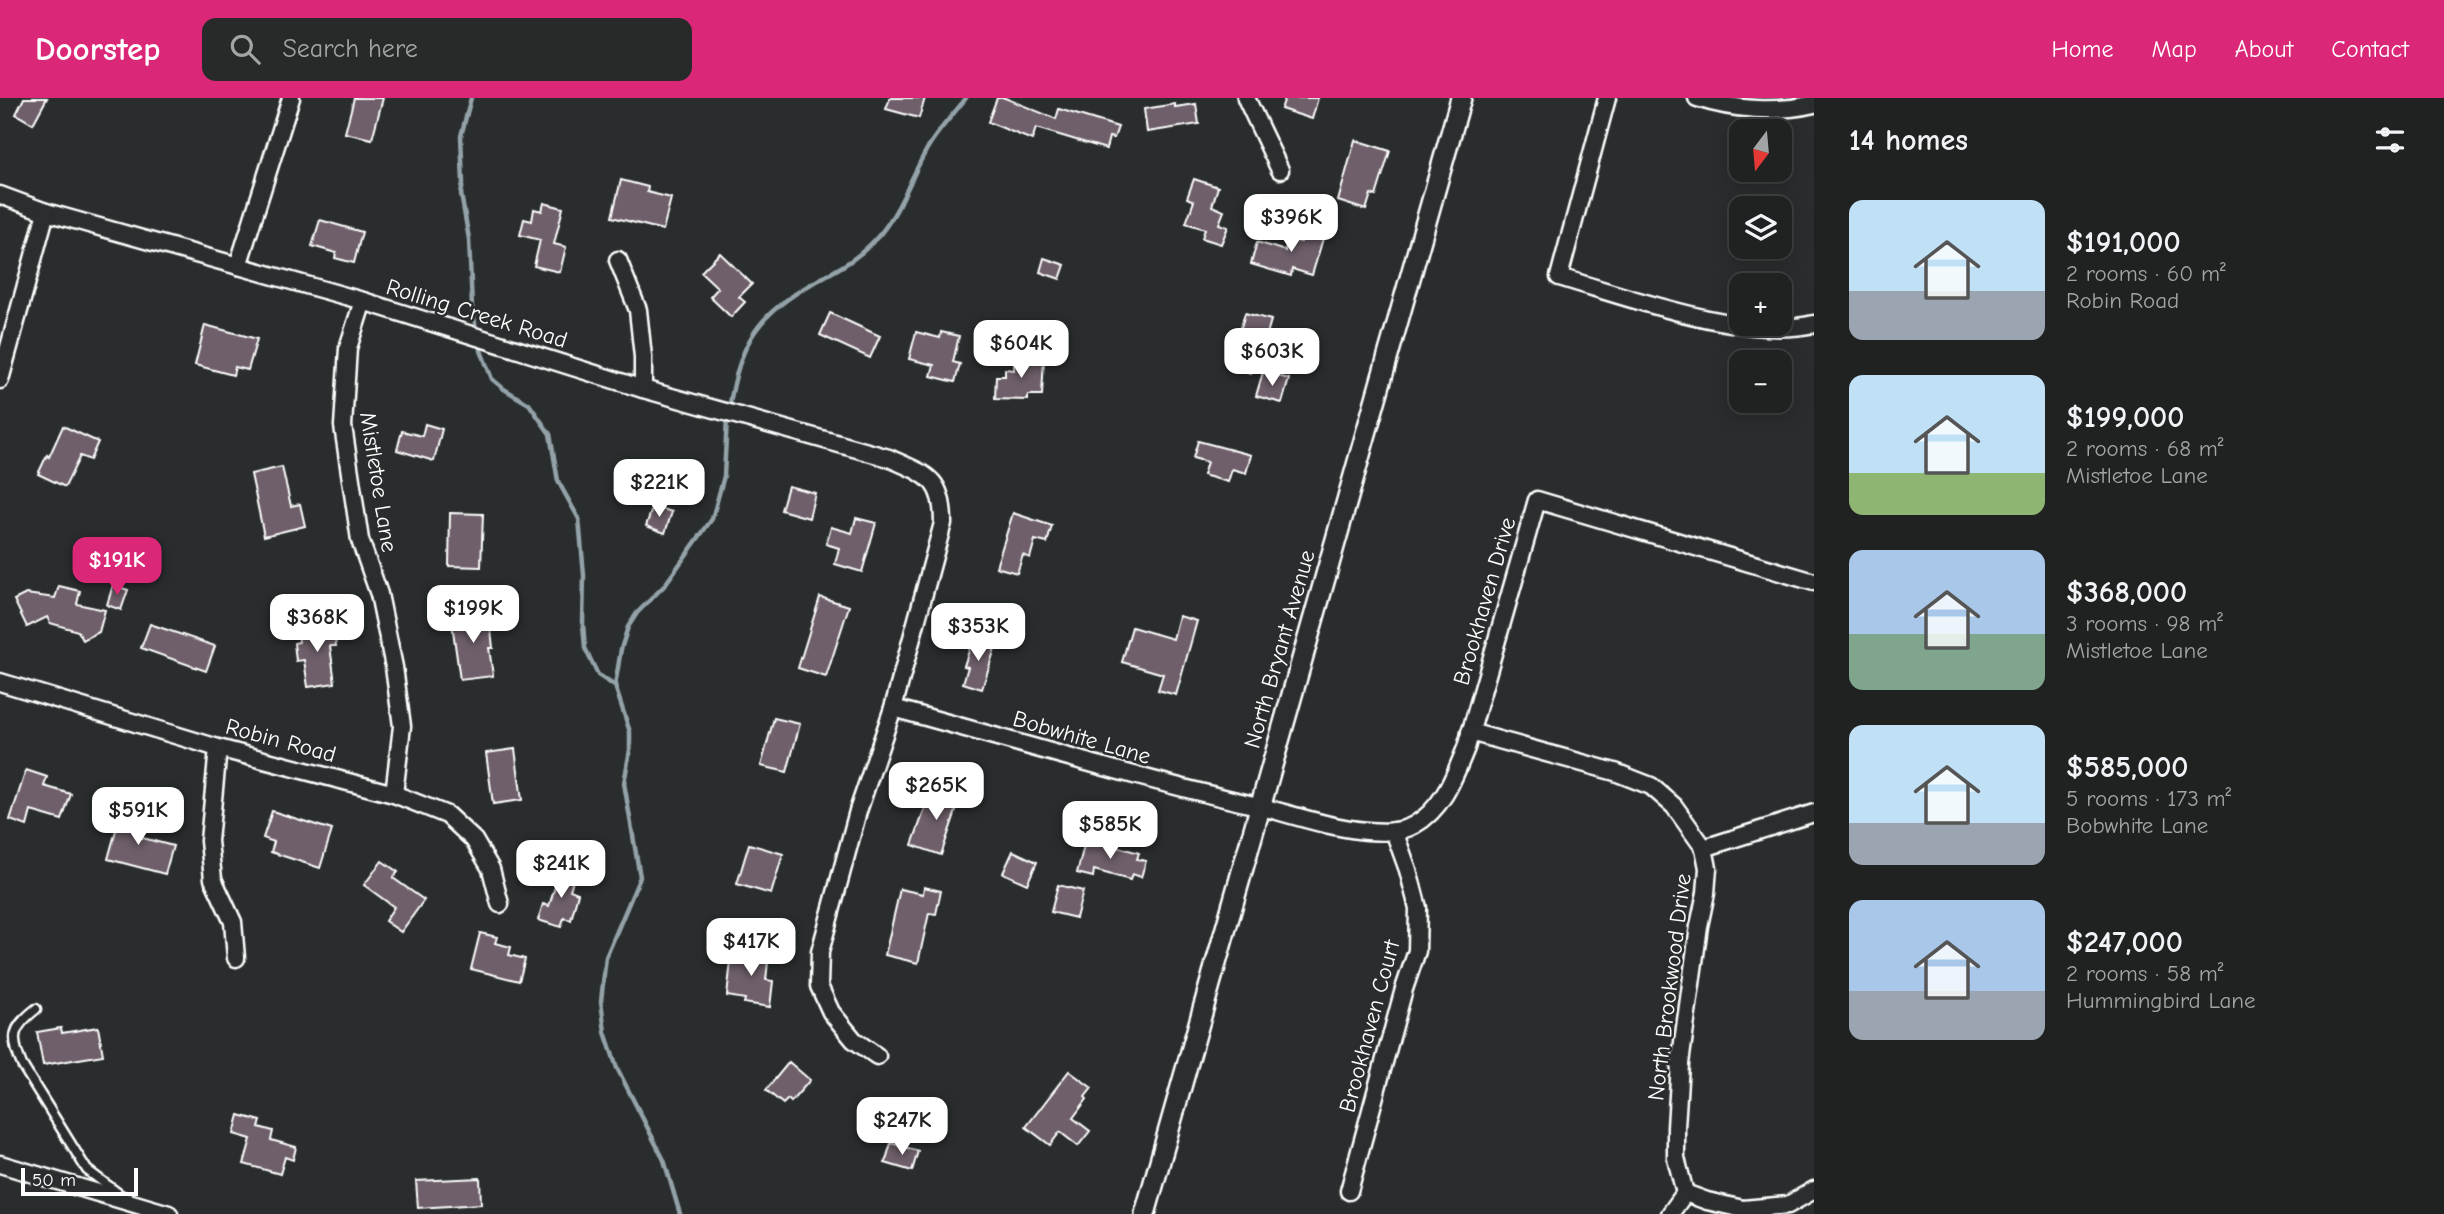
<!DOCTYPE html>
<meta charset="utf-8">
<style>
body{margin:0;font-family:"Comic Neue",sans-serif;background:#282a2a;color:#f1f3f6;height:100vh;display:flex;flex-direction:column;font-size:26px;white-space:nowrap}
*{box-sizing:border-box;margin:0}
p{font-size:23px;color:#a2a4a5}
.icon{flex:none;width:38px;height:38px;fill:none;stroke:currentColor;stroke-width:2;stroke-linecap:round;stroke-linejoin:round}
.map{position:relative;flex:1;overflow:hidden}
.drawer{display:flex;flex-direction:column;background:#202222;width:630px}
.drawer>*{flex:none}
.needle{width:46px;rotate:196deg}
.fabs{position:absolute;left:1729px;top:21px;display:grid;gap:14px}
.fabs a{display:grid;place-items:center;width:63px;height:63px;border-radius:14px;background:#202222;box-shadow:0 4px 18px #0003,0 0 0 2px #3d3f40;font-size:35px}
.scale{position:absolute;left:21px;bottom:18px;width:117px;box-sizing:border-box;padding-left:7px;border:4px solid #fff;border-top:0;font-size:19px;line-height:24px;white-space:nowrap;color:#fff;-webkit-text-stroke:5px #2a2d2e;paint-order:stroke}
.price{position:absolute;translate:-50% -60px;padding:0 16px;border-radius:14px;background:#fff;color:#222;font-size:23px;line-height:46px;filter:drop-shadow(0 2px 4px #0008)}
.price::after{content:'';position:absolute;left:50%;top:42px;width:21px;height:16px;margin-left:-10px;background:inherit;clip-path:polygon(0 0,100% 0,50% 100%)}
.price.current{background:#db2777;color:#fff}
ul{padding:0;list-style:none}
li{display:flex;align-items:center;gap:21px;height:175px;padding:0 35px}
li span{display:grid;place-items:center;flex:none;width:196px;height:140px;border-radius:14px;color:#555}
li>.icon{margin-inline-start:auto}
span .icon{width:84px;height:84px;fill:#fffc;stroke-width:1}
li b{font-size:30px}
h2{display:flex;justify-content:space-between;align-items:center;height:84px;padding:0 35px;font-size:30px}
header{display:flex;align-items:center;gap:42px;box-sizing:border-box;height:98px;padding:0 35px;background:#db2777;color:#fff}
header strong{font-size:33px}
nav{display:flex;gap:38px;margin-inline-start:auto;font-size:24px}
.search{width:490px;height:63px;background:#282a2a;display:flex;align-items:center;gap:18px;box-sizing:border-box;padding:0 24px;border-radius:14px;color:#a2a4a5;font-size:26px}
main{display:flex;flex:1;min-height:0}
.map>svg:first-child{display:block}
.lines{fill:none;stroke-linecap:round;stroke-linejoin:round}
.stream{stroke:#94a3a9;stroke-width:4.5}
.building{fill:#6e5f6b;stroke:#fff;stroke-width:2}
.service-casing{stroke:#fff;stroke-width:13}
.minor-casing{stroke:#fff;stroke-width:21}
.tertiary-casing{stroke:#fff;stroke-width:24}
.service{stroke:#2a2d2e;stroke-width:8}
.minor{stroke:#2a2d2e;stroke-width:16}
.tertiary{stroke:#2a2d2e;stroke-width:19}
.labels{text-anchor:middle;stroke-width:5;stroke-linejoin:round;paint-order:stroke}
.street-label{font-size:23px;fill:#fff;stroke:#2a2d2e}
</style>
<header>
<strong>Doorstep</strong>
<div class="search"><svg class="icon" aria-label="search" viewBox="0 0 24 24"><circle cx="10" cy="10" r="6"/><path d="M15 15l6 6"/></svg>Search here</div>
<nav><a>Home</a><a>Map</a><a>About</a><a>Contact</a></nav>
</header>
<main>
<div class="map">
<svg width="1814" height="1116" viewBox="0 0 1814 1116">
<rect width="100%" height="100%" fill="#2a2d2e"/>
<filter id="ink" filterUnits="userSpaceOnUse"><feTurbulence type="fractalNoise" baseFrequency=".0143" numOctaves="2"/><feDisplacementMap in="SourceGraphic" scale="14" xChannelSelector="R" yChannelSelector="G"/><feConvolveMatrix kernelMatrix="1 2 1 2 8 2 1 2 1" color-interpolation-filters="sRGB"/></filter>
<g filter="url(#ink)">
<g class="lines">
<!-- stream -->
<g class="stream">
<polyline points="471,0 461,38 463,85 461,96 469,141 472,209 477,236"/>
<polyline points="478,245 492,281 504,291 529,306 550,336 558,383 579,421 584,477 583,526 585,550 598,577 615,588"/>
<path d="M729 311C741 242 756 217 818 182 844 168 862 158 881 135 902 109 911 79 927 51 937 33 954 16 966 0"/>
<polyline points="680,1116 664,1062 617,970 605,934 601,903 606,859 640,779 624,685 630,652 630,634 615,588 621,551 628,529 637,515 664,488 712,421 724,378 727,320"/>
</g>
</g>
<!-- building -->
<g class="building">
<polygon points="24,0 47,0 33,26 16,16"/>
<polygon points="354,0 383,0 372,41 345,35"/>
<polygon points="890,0 925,0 919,20 886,11"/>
<polygon points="997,0 1005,0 1056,21 1059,11 1118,29 1114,40 1109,39 1106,51 1036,30 1032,42 988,24"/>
<polygon points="1285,0 1318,0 1312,21 1281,11"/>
<polygon points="1175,6 1175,9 1196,6 1199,26 1147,34 1144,11"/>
<polygon points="1355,42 1390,53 1376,98 1371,96 1366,112 1338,103"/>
<polygon points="1194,81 1218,89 1212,108 1224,113 1219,126 1228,129 1221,146 1202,140 1205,131 1186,125 1194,103 1187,100"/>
<polygon points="621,82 648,89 647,94 671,100 663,132 612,119"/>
<polygon points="544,105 563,110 554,146 566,149 560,174 534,168 540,142 520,137 524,121 532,123 534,111 542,113"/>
<polygon points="320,122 362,134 354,165 335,160 336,155 312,148"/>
<polygon points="1306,128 1325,134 1312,177 1292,171 1291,178 1251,166 1257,144 1285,153 1288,141 1301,144"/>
<polygon points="720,155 752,186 739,199 745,204 731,219 710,199 718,190 701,174"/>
<polygon points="1044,160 1065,167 1060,181 1040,174"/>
<polygon points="830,215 880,238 870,260 820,237"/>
<polygon points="1245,215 1271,222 1264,247 1259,245 1251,275 1230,269"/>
<polygon points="205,227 257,241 248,272 235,269 233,277 195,267"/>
<polygon points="916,234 940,240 941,234 959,238 953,264 960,266 955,284 931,278 934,267 909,261"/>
<polygon points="1014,258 1044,260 1042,297 1028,297 1028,302 995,301 996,278 1005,278 1005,271 1014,272"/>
<polygon points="1263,274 1289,281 1282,305 1256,298"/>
<polygon points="425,326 442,331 434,363 397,352 402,333 422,338"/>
<polygon points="63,328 98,344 90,362 80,358 65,389 38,376 47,357 49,359"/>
<polygon points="1198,343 1251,357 1246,375 1232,371 1228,384 1203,377 1207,364 1193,360"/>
<polygon points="282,369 291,408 300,406 305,428 264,438 251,376"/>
<polygon points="788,388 815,395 809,420 781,412"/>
<polygon points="653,408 672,414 665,435 646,428"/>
<polygon points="450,415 483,416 481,469 449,468"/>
<polygon points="1013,415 1052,428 1047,445 1035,442 1030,460 1023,457 1017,475 996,469"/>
<polygon points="856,420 876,425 862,474 835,466 839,450 826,446 831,429 852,435"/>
<polygon points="113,487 128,492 121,512 107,507"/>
<polygon points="59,488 80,493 77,506 105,512 99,534 83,542 78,533 50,525 47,519 27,529 14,502 26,496 55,500"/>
<polygon points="820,499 849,508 826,579 798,570"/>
<polygon points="489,513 493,550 489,550 493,578 460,582 451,518"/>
<polygon points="1179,518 1197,523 1176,597 1158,592 1163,576 1122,564 1132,529 1173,541"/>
<polygon points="150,526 215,548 206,573 141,550"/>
<polygon points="333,527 336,548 330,548 335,585 308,589 304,562 296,563 294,545 299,544 298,532"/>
<polygon points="973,540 996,547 982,591 963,585 968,569 964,568"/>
<polygon points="774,620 800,626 787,674 761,668"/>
<polygon points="515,651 522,702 493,706 486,655"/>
<polygon points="26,672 47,679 44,688 71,696 62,722 31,713 27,728 10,722"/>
<polygon points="932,691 960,701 941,757 912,747"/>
<polygon points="272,713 332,732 320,770 271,754 274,744 263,740"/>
<polygon points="121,714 144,721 139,739 173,748 165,776 108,761"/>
<polygon points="1086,740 1139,755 1137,761 1146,763 1141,779 1132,776 1130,782 1094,772 1093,779 1077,775"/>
<polygon points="749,746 783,756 771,796 737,786"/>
<polygon points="1013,753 1037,764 1027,786 1003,775"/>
<polygon points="382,763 398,774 393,780 424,802 401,834 385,823 394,809 364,787"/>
<polygon points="561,769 576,773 570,792 578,795 571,822 564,820 561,829 538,822 543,806 549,808"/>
<polygon points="1058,787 1083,793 1076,820 1051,814"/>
<polygon points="924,789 941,793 936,816 929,815 918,865 885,857 900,791 923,796"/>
<polygon points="480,835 497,839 495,845 511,849 509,857 525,861 519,883 471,871"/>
<polygon points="739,851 769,855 766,882 773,883 770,909 744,905 745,901 727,898 731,863 737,863"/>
<polygon points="98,929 103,957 43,967 37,934 61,930 62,935"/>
<polygon points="789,964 810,982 791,1004 788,1001 783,1006 766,992"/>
<polygon points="1069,973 1092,990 1085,999 1087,1001 1073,1020 1090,1033 1078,1048 1060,1034 1050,1047 1026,1029"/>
<polygon points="239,1017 261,1023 259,1029 273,1033 271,1042 296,1049 293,1062 285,1059 280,1076 244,1066 251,1041 234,1036"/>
<polygon points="891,1045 918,1053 912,1073 885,1065"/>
<polygon points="480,1080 481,1106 418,1110 416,1083"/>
</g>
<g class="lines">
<defs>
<path id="service" d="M36 911C12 930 10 939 22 967L87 1072 123 1099"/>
<g id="minor">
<polyline points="1246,0 1280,72"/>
<path d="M1607 0 1559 179C1628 199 1744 242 1814 226"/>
<path d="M1697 0C1734 12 1776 15 1814 6"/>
<path d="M0 97 46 114 363 203 643 291 889 360C926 377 943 379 943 425L893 610 858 713 820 854 819 888 831 914 854 942 877 958"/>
<polyline points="618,162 638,212 643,259 643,291"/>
<polyline points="238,168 291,0"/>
<polyline points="363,203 348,250 343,328 360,442 379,496 394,569 402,628 394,696"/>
<polyline points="0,282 46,114"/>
<polyline points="0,584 218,650 394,696 447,717 474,742 491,771 500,806"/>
<path d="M893 610C1015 643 1135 680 1258 708 1294 717 1330 730 1367 733 1382 734 1400 735 1414 727 1443 711 1454 679 1466 650L1537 402 1814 484"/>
<polyline points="1470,634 1615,674 1651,688 1674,708 1704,750 1708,770 1706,795 1699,828 1680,966 1676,1029 1676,1060 1685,1095"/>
<polyline points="218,650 209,743 213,781 233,824 236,860"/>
<polyline points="1704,750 1814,715"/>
<polyline points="0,1066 169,1116"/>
<polyline points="1349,1093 1404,891 1417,853 1418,810 1408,772 1394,733"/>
<polyline points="1685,1095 1707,1103 1743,1111 1788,1107 1814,1092"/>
<polyline points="1670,1116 1685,1095"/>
</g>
<polyline id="tertiary" points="1145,1116 1461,0"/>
</defs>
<!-- service casing -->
<use href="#service" class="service-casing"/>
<!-- minor casing -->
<use href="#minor" class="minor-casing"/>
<!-- tertiary casing -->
<use href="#tertiary" class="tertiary-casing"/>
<!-- service -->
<use href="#service" class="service"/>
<!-- minor -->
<use href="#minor" class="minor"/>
<!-- tertiary -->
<use href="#tertiary" class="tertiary"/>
</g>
</g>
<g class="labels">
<!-- street labels -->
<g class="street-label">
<text transform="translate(477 215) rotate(17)" y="8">Rolling Creek Road</text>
<text transform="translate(379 384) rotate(81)" y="8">Mistletoe Lane</text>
<text transform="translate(1484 503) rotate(-74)" y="8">Brookhaven Drive</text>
<text transform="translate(1279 551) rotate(-74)" y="8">North Bryant Avenue</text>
<text transform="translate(1082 639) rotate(16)" y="8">Bobwhite Lane</text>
<text transform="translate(281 642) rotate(15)" y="8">Robin Road</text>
<text transform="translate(1669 889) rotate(-83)" y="8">North Brookwood Drive</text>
<text transform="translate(1369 928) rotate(-75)" y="8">Brookhaven Court</text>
</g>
</g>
</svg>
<div class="fabs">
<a><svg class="needle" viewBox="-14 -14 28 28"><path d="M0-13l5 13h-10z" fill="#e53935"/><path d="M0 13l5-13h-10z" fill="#a2a4a5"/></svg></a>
<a><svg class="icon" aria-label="layers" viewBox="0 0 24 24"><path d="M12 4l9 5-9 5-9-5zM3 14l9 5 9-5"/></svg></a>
<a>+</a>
<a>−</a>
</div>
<div class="scale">50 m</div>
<b class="price" style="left:1291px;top:156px">$396K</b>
<b class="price" style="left:1021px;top:282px">$604K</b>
<b class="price" style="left:1272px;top:290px">$603K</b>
<b class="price" style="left:659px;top:421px">$221K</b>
<b class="price current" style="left:117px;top:499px">$191K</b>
<b class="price" style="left:473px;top:547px">$199K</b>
<b class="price" style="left:317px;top:556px">$368K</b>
<b class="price" style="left:978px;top:565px">$353K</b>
<b class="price" style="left:936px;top:724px">$265K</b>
<b class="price" style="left:138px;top:749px">$591K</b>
<b class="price" style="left:1110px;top:763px">$585K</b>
<b class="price" style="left:561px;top:802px">$241K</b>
<b class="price" style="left:751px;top:880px">$417K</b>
<b class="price" style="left:902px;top:1059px">$247K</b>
</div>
<section class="drawer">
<h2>14 homes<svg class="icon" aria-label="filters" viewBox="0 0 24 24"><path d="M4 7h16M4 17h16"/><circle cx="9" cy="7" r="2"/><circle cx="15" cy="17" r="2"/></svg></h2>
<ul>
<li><span style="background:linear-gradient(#bfe0f5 65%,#9aa5b1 0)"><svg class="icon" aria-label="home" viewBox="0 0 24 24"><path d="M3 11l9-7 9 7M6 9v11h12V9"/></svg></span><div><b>$191,000</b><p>2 rooms · 60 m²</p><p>Robin Road</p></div></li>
<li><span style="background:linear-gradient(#bfe0f5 70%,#8fb573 0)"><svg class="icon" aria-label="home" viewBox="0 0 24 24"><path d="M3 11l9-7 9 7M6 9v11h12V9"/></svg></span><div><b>$199,000</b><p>2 rooms · 68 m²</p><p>Mistletoe Lane</p></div></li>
<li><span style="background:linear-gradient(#a9c7e8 60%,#7fa58c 0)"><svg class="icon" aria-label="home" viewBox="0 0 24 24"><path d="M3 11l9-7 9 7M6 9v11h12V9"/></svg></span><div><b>$368,000</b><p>3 rooms · 98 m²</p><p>Mistletoe Lane</p></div></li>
<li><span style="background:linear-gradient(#bfe0f5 70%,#9aa5b1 0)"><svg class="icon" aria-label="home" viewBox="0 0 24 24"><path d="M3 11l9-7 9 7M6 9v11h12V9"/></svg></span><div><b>$585,000</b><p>5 rooms · 173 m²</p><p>Bobwhite Lane</p></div></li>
<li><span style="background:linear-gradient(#a9c7e8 65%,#9aa5b1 0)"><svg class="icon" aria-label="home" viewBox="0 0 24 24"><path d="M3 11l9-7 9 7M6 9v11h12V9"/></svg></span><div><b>$247,000</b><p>2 rooms · 58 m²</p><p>Hummingbird Lane</p></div></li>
</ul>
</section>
</main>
